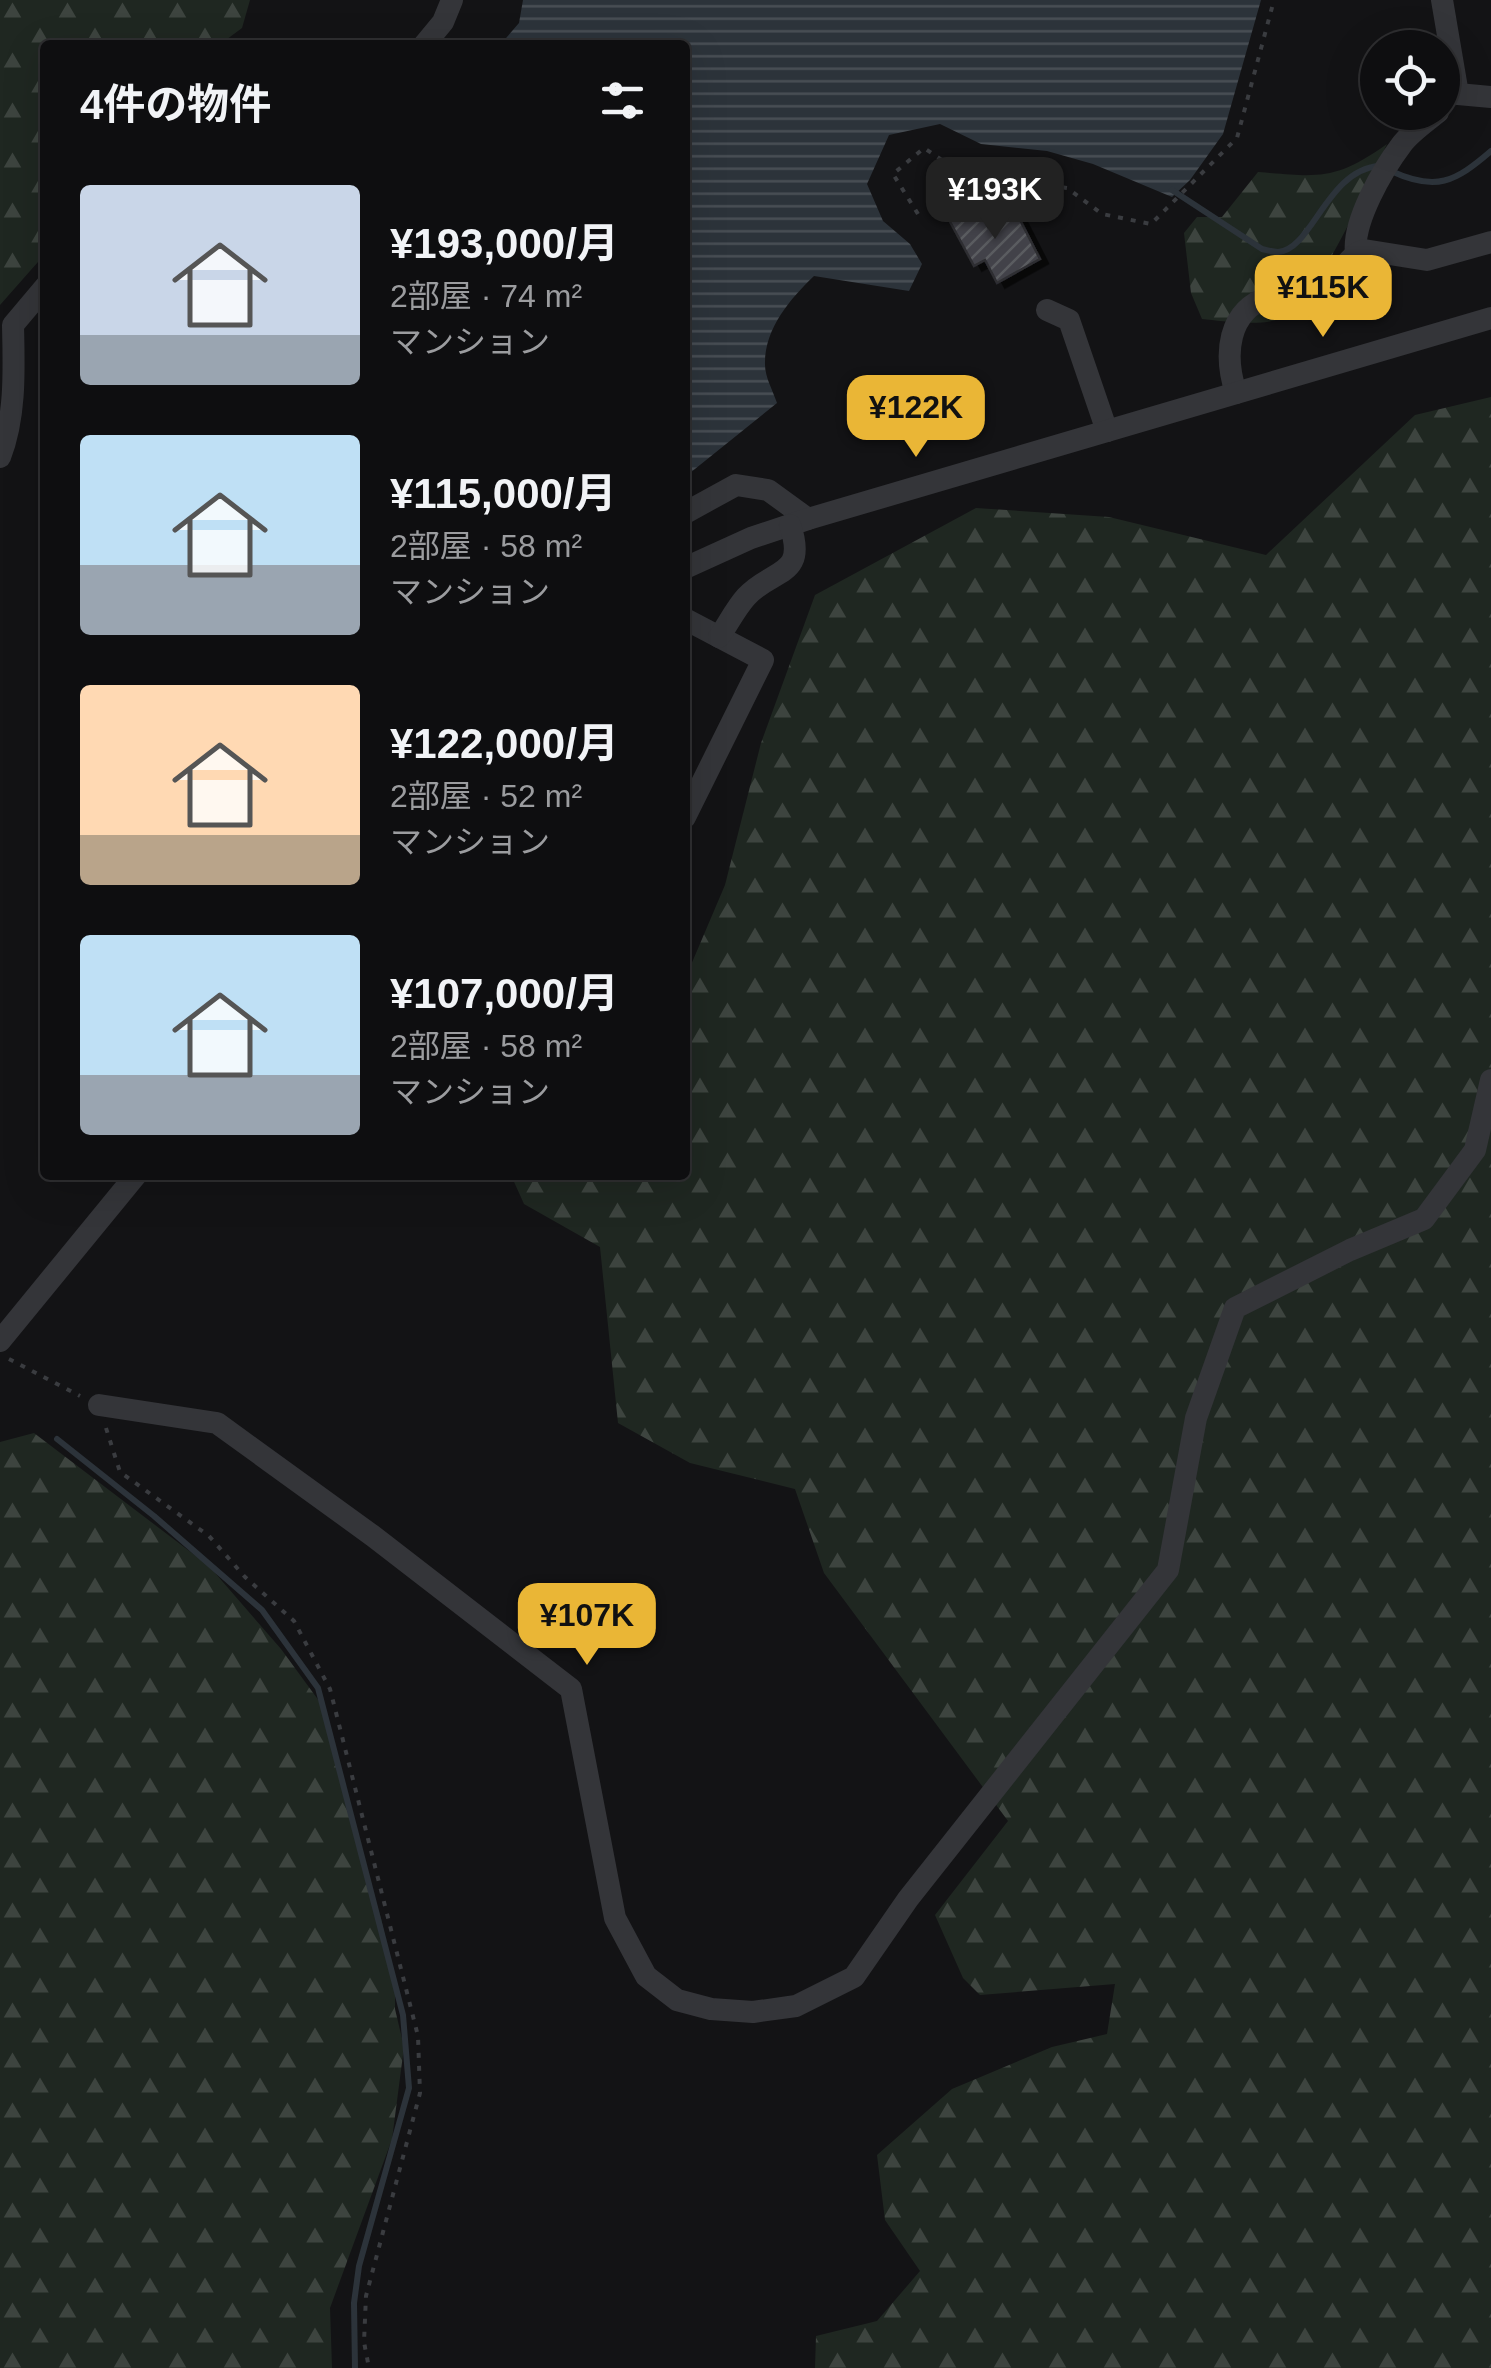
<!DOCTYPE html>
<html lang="ja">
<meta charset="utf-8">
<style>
body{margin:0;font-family:Helvetica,"Noto Sans JP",sans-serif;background:#1c1c1e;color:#f1f3f6;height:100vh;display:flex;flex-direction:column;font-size:38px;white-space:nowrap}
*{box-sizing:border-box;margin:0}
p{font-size:32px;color:#9b9c9f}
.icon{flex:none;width:55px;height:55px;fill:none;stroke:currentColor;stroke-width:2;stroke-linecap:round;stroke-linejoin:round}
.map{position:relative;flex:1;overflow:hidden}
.sheet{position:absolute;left:40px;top:40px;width:650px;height:1140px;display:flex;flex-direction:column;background:#0e0e10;border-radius:10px;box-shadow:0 10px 40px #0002,0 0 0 2px #2e2e30}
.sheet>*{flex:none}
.tools{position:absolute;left:1360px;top:30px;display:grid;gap:20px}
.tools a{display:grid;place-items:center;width:100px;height:100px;border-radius:50%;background:#0e0e10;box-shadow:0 10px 40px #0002,0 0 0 2px #2e2e30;font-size:50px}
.price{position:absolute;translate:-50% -85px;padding:0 22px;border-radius:20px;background:#eab636;color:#111;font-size:32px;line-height:65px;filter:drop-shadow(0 2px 5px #0008)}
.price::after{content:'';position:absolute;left:50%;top:60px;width:30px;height:22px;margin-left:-15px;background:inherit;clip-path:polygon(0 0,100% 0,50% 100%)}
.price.selected{background:#222;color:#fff}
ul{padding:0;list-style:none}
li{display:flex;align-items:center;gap:30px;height:250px;padding:0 40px}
li span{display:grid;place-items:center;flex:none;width:280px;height:200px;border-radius:10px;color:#555}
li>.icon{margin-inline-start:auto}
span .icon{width:120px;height:120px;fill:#fffc;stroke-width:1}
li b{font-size:42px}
h2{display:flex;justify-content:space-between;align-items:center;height:120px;padding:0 40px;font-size:42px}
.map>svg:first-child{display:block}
.forest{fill:url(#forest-firs)}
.water{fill:url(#water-rules)}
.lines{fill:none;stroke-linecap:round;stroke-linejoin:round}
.stream{stroke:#2c333a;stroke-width:6}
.building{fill:url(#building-hatch);stroke:#2d2d31;stroke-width:2.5;filter:url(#shadow)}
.path{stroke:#3a3c40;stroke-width:4;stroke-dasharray:5 8;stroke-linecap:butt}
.minor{stroke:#343539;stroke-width:22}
</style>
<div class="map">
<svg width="1491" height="2368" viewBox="0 0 1491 2368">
<defs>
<pattern id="forest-firs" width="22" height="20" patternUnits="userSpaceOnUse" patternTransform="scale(2.5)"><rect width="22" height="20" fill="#1f2721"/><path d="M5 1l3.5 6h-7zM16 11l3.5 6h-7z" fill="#3d443f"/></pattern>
<pattern id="water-rules" width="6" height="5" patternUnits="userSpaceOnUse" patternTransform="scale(2.5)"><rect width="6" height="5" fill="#2c333a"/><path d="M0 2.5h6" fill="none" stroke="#484e54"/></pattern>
<pattern id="building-hatch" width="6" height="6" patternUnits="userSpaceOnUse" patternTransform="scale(2.5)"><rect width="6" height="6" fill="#424348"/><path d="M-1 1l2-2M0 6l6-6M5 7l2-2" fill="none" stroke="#5a5b60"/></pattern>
<filter id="shadow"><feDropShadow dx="8" dy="4.5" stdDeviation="0" flood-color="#0009"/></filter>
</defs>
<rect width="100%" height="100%" fill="#131315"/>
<!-- forest -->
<g class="forest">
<polygon points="0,0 250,0 242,28 219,45 45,45 45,254 0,305"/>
<path d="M1387 144C1367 185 1322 292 1285 316 1266 328 1223 321 1202 319L1191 293 1184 233 1197 217H1222L1258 172C1319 177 1335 181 1387 144Z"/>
<polygon points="1491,397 1491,2368 815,2368 816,2336 877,2321 920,2271 885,2220 877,2155 952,2089 1052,2047 1107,2034 1115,1984 980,1995 963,1978 935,1915 1008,1821 824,1573 795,1489 690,1463 618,1423 600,1247 524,1204 511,1175 685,1175 685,979 725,885 761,743 815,595 976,508 1109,517 1266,555 1415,415"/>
<polygon points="34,1433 209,1566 281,1649 322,1705 359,1851 381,1918 395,1983 395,2009 404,2047 392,2139 330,2308 332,2368 0,2368 0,1442"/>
</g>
<!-- water -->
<path class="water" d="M523 0H1261L1223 134 1190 180 1172 197 1093 164 1047 151 981 144 940 124 889 135 867 184 883 221 910 244 922 264 909 291 814 276C790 299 764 329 765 365 765 377 773 391 777 403L685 477V45H500L519 23Z"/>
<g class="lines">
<!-- stream -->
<g class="stream">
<path d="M1391 171C1436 192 1455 182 1491 151"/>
<path d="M1172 190 1262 249C1267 250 1272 252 1278 252 1312 250 1327 170 1379 166"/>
<polyline points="57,1439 154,1516 262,1610 318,1688 403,2015 409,2088 359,2266 354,2303 355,2368"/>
</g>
</g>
<!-- building -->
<polygon class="building" points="976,203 988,227 1016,212 1040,259 997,283 985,260 974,266 948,218"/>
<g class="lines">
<!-- path -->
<g class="path">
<polyline points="918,214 893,174 924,148 960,172 1067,188 1102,214 1151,224 1237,138 1274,0"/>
<polyline points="9,1359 80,1396"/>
<polyline points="106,1428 120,1472 209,1536 245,1577 294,1621 330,1689 418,2036 420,2093 366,2296 364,2342 369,2368"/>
</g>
<!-- minor -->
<g class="minor">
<polyline points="1442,0 1458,94"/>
<polyline points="424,45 443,22 452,0"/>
<polyline points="1458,94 1491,97"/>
<path d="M1356 253C1352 222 1383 169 1402 144 1411 132 1426 122 1438 112"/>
<polyline points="1047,310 1069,320 1107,431"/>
<path d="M1236 393C1224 356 1226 310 1271 296 1288 291 1308 292 1324 285 1341 276 1347 256 1364 250L1427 260 1491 242"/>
<path d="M0 457C16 416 14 369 13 325L45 287"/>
<polyline points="685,513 736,485 768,490 808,519"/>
<polyline points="685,568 751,538 808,519 1491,318"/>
<polyline points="685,619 763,660 685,817"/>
<path d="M719 637C728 624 736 608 746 597 772 568 808 578 790 525"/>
<polyline points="0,1341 136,1175"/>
<polyline points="99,1405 217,1423 373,1536 571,1689 615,1918 646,1976 677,2000 711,2009 753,2012 796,2006 854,1977 908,1899 1168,1570 1196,1418 1235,1308 1350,1250 1424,1219 1475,1150 1491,1080"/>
</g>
</g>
</svg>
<div class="tools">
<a><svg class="icon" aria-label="locate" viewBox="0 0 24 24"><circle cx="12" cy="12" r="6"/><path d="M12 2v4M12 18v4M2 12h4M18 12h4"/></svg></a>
</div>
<b class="price selected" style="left:995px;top:242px">¥193K</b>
<b class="price" style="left:1323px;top:340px">¥115K</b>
<b class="price" style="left:916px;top:460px">¥122K</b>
<b class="price" style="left:587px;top:1668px">¥107K</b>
<section class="sheet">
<h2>4件の物件<svg class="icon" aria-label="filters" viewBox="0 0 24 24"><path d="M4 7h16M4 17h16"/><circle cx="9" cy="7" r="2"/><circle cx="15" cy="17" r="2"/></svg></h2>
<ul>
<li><span style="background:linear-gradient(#c9d6e8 75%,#9aa5b1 0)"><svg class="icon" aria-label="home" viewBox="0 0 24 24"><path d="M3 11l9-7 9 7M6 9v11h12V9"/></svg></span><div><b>¥193,000/月</b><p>2部屋 · 74 m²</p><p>マンション</p></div></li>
<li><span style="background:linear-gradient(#bfe0f5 65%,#9aa5b1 0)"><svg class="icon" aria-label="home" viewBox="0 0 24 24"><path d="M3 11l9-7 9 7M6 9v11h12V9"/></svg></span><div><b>¥115,000/月</b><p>2部屋 · 58 m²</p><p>マンション</p></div></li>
<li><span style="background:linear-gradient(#ffd9b3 75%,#b9a48a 0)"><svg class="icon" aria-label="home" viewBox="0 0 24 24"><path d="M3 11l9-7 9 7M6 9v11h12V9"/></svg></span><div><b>¥122,000/月</b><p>2部屋 · 52 m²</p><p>マンション</p></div></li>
<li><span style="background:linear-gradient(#bfe0f5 70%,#9aa5b1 0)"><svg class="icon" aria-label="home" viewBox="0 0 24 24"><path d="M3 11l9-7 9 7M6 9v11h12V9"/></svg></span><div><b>¥107,000/月</b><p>2部屋 · 58 m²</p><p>マンション</p></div></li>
</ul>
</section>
</div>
